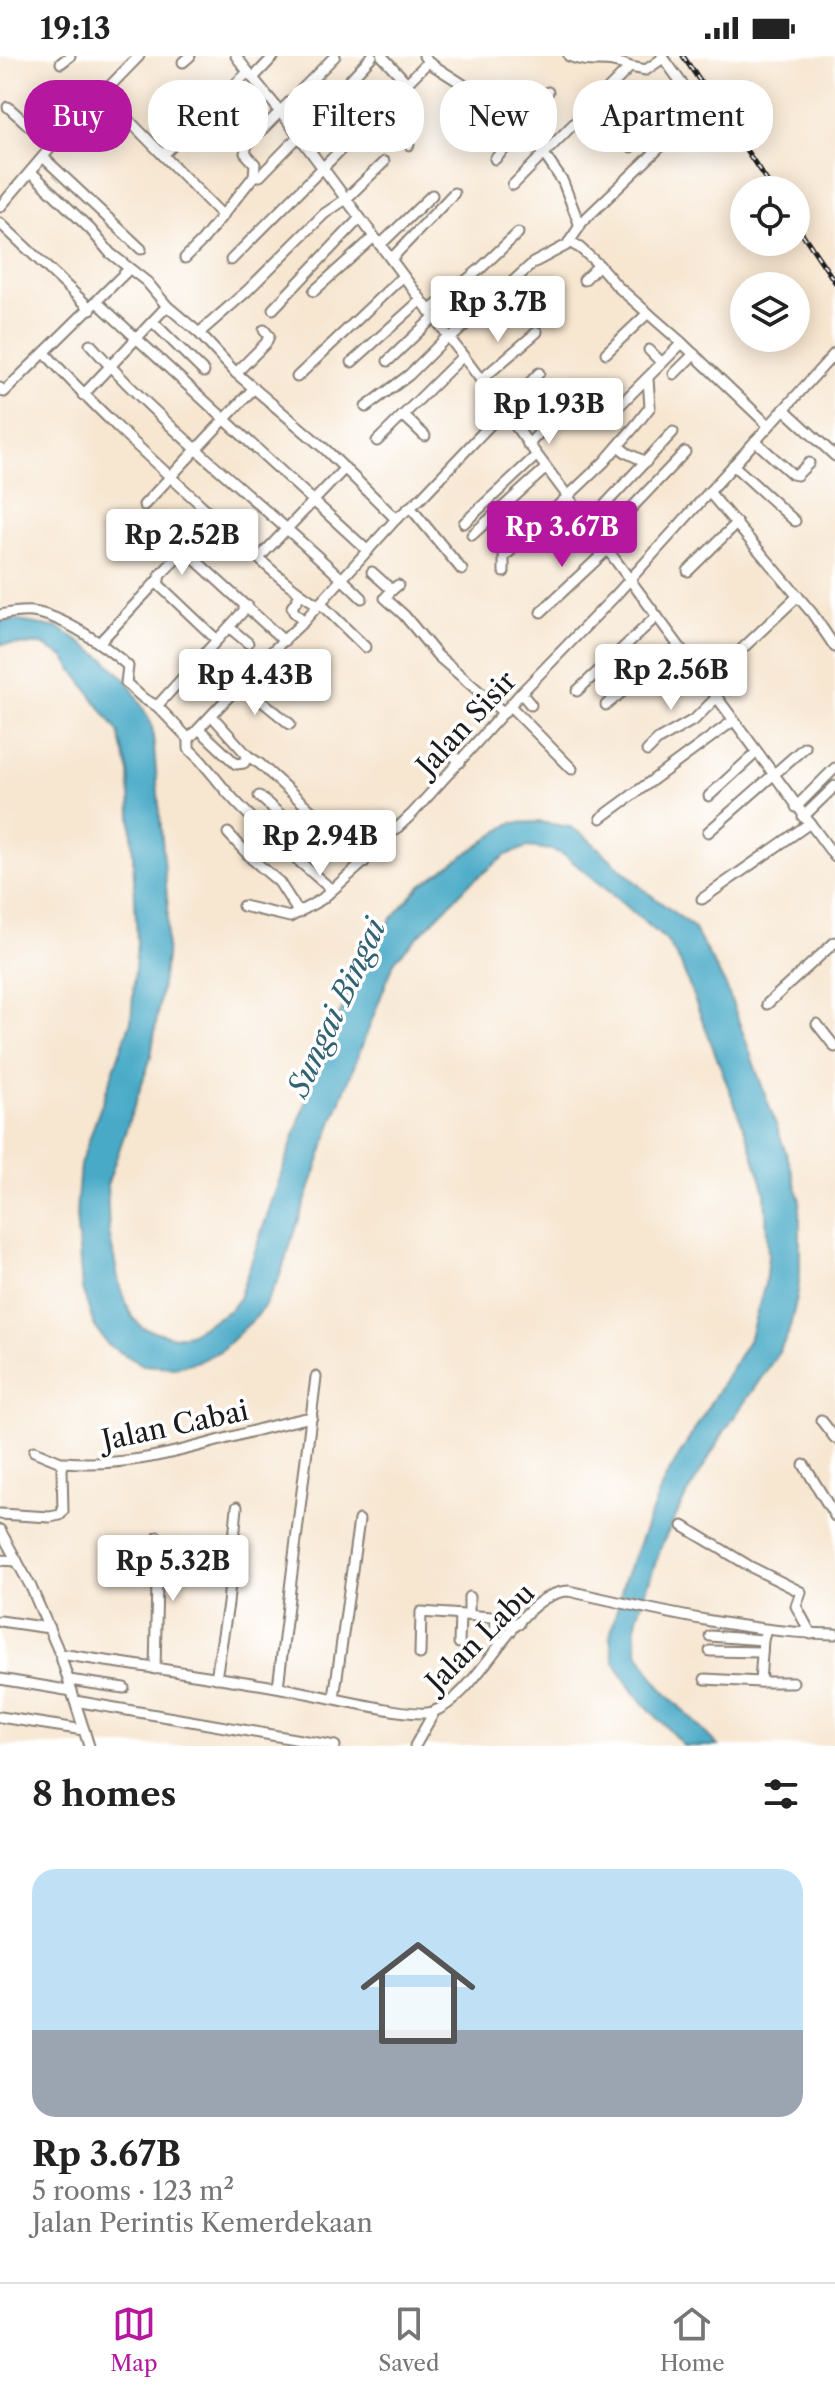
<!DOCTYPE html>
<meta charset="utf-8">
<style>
body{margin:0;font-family:"Libre Caslon Text",serif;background:#f2f2f2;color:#222;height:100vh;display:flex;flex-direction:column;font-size:30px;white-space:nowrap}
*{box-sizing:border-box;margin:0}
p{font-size:26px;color:#767676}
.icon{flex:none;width:44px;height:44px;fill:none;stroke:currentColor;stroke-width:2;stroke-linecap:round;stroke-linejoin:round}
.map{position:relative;height:1690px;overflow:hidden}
.sheet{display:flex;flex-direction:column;background:#fff;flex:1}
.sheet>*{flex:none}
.guide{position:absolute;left:24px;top:24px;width:788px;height:72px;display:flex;gap:16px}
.buttons{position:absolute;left:730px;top:120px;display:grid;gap:16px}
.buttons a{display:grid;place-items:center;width:80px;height:80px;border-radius:50%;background:#fff;box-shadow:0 4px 20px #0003;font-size:40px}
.price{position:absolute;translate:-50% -68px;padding:0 18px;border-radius:8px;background:#fff;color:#222;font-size:26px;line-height:52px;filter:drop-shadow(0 2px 4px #0008)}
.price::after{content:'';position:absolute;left:50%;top:48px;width:24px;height:18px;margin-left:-12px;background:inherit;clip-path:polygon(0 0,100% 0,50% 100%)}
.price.selected{background:#b5179e;color:#fff}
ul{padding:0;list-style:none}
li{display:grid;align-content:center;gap:16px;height:424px;padding:0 32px}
li span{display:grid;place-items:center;height:248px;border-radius:24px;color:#555}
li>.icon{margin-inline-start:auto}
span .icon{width:144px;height:144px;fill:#fffc;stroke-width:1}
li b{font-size:34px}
h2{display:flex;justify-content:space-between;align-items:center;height:96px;padding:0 32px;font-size:34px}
.tag{padding:0 28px;border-radius:32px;background:#fff;box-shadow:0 4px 20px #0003;font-size:28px;line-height:72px}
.tag.selected{background:#b5179e;color:#fff}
.status{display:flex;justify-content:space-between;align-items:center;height:56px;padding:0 40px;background:#fff;direction:ltr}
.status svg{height:22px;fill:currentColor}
.tab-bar{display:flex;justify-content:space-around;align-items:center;height:112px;border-top:2px solid #e0e0e0;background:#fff;font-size:22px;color:#767676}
.tab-bar a{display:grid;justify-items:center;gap:4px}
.tab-bar .selected{color:#b5179e}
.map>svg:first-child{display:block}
.water{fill:#48aac7;stroke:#326372;stroke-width:2}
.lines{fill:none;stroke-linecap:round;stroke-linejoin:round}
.minor-casing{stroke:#8a8176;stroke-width:13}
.minor{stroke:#fff;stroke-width:9}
.rail-casing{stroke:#1c1c1c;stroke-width:5}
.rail{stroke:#fff;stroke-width:2;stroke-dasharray:6;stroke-linecap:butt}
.labels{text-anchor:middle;stroke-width:7;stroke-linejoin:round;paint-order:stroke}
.street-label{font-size:28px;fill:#1c1c1c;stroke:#fff}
.water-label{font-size:30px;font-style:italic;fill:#326372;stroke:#fff}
</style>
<div class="status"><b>19:13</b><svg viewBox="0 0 49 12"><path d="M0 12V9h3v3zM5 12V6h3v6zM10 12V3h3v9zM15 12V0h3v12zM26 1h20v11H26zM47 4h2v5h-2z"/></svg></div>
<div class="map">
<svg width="835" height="1690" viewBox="0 0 835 1690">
<rect width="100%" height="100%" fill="#fff"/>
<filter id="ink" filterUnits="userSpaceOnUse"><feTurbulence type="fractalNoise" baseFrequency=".0125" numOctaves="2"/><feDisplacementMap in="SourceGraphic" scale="16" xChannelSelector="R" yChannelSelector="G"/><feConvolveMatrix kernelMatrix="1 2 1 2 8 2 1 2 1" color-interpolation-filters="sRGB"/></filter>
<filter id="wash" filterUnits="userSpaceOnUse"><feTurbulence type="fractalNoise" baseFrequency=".006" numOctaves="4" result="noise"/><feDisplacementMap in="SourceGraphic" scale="32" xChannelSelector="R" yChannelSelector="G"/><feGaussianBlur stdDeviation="1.8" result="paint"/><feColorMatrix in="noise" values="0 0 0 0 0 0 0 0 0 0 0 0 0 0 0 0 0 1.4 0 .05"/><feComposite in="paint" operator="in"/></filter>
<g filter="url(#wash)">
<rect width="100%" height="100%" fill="#f7e6d0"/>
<!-- water -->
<polygon class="water" points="13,564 59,572 105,603 129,627 152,669 168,852 166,901 151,1001 107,1129 109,1176 120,1232 132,1261 143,1272 174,1281 189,1278 230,1254 239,1242 317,1013 355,922 380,876 421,829 511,767 539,766 570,771 584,779 643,833 693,871 726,930 790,1108 800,1145 800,1218 797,1242 788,1278 779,1296 724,1376 682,1448 662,1488 637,1561 635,1577 638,1596 645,1608 661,1632 718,1690 684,1690 633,1636 622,1619 614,1605 610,1580 624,1525 664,1425 750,1281 765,1228 768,1200 765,1136 749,1085 680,906 666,884 566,800 552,794 528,791 506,799 469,828 395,904 331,1070 279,1222 266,1247 257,1260 220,1295 199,1305 175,1311 143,1309 108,1289 94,1269 82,1232 76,1158 80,1109 131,965 137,886 129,716 118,676 63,600 42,589 0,588 0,565"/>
</g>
<g filter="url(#ink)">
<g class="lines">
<defs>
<g id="minor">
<path d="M236 0C255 26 277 50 296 76 477 316 656 559 835 801"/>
<polyline points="382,0 407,27"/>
<polyline points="424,0 428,6 489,45 535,85 563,126 580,170 567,189 533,207 450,283"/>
<polyline points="662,0 716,75"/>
<polyline points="183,6 190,0"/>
<polyline points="61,7 70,0"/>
<polyline points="630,11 646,14 663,2"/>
<polyline points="253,22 274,0"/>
<polyline points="104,39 223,160"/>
<polyline points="333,42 372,0"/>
<polyline points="8,51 52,90"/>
<polyline points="376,58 409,89"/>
<polyline points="508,62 525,43 534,46 548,36"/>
<polyline points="631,91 685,31"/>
<polyline points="163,99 248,16"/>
<polyline points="43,101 141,193"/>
<polyline points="495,103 523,74"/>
<polyline points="31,116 91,174 110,197 147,226 167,250 199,277 236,317 326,394 396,463"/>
<polyline points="254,120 255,108 245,97 247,89 335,0"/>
<path d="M513 129 630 11C605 0 593 10 569 0"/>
<polyline points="0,151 52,90 139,0"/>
<polyline points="0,167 91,253"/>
<polyline points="579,169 700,53"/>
<polyline points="569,186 580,192 599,209 617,230 682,287 769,370"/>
<polyline points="380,189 432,139"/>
<polyline points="185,202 202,185 254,120 260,120 299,80"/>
<polyline points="391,203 454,137"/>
<polyline points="231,204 428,6"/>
<polyline points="584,224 599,209"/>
<polyline points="314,235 374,181"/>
<polyline points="97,246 368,495"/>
<polyline points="273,253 360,162"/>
<polyline points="429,255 480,213 518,177"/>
<polyline points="153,266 204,316"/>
<polyline points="199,277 247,235 324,158 346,143 384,106"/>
<path d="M90 288C172 381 274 456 362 542"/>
<polyline points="649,294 662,307"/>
<path d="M45 297C97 354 154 406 211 458 246 490 278 524 318 549"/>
<polyline points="606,297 648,257"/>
<polyline points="388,305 433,262"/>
<polyline points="352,306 421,244"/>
<polyline points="236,317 266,287 269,280 264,274"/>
<polyline points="674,318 694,298"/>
<polyline points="297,321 403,220"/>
<polyline points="481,324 537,276"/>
<polyline points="0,332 4,336 128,214"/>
<polyline points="83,339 167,250"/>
<polyline points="366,351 409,319 448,280"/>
<polyline points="616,353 682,287"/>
<polyline points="784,353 835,400"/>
<polyline points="403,359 425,380"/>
<polyline points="377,385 463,300"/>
<polyline points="755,385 792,418 797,419 809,407"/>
<polyline points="528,389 570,344"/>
<polyline points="618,390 627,397 646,406"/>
<polyline points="733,409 795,465"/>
<polyline points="709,436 812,557 835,591"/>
<polyline points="144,449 254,332"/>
<polyline points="410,451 462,514"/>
<polyline points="464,467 536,400"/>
<polyline points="587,468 673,376"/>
<polyline points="472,479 545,413"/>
<polyline points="600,485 685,396"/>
<polyline points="259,502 345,412"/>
<polyline points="688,515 737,467"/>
<polyline points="372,516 392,534 398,529"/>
<polyline points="504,516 504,501 604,406 636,369 650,351 648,323"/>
<polyline points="392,534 385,542 404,559 438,600 504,657"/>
<polyline points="301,538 292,551 294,556 304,565"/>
<polyline points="320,547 365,591"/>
<polyline points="541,556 607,494"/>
<path d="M0 559C10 557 22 555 32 556 62 559 106 590 128 610L126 627 144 643 157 650 189 683V693C204 706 214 721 226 735 258 771 296 802 332 834"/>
<polyline points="230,572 248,587"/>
<polyline points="217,584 158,528 160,519 180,499 191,500 284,585"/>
<polyline points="99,587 158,524"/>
<polyline points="706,627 798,540"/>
<polyline points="242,629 290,668"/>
<polyline points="577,635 657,560"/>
<polyline points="521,637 531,649"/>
<polyline points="606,649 678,591"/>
<polyline points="157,650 248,550"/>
<polyline points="510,650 572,713"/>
<polyline points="212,660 248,700 260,708 364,803"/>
<polyline points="200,674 236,708 244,707 248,700"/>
<polyline points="189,683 265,602 304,565 396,463 421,442 539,317"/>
<polyline points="448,694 460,706"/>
<polyline points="647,695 658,684 695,663 717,641"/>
<polyline points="259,740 292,769"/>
<polyline points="709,740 757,696"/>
<polyline points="796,751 835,712"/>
<polyline points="803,761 835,730"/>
<polyline points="601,762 733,665"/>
<polyline points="708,776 805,691"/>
<polyline points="228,777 252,803"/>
<polyline points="266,789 252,803 279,826 299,857"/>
<polyline points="702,843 810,767"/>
<polyline points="243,850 290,861 322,843 364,806 364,803 412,758 521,637 615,540 835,297"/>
<polyline points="767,948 835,886"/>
<polyline points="817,968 835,991"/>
<polyline points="821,1364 835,1382"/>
<polyline points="34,1395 63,1407"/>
<polyline points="804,1409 835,1460"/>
<path d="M0 1458 50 1461 60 1459 63 1455 62 1413 64 1406C153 1414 227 1377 312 1361"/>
<polyline points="683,1470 751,1511 801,1536 796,1550 811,1578"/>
<polyline points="0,1474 31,1531 60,1598 89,1690"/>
<polyline points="0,1504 17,1505"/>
<polyline points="469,1559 469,1541"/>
<polyline points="0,1565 49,1572"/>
<polyline points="710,1580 763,1584"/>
<polyline points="495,1583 496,1562"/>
<polyline points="459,1587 460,1559"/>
<polyline points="710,1595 762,1596"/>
<path d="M60 1598C132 1609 204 1619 276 1631 303 1635 413 1663 432 1656 481 1640 516 1536 569 1535 653 1554 749 1577 835 1578"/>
<polyline points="420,1598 421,1556 492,1561 519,1568"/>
<polyline points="155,1613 158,1481"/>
<polyline points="216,1622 228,1548 237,1451"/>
<polyline points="0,1623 72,1635"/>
<polyline points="705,1623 760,1626 763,1584 766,1574"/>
<polyline points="69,1624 124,1632"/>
<polyline points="760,1626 793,1626"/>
<polyline points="278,1631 316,1321"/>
<polyline points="334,1642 359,1464"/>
<polyline points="75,1645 335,1690"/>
<polyline points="0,1661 84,1674"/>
<polyline points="415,1690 434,1656"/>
</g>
</defs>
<!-- minor casing -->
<use href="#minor" class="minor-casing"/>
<!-- minor -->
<use href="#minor" class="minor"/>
<defs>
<g id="rail">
<polyline points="683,0 773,134"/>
<polyline points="796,168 835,226"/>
</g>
</defs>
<!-- rail casing -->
<use href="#rail" class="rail-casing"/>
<!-- rail -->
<use href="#rail" class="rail"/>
</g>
</g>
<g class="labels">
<!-- street labels -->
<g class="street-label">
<text transform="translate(466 667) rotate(-47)" y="10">Jalan Sisir</text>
<text transform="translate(175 1369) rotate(-12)" y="10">Jalan Cabai</text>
<text transform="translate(480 1581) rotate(-45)" y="10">Jalan Labu</text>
</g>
<!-- water labels -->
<g class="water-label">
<text transform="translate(337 952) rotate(-65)" y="10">Sungai Bingai</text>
</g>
</g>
</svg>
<div class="buttons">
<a><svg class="icon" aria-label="locate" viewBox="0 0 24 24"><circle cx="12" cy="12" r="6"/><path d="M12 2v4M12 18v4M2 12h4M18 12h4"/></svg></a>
<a><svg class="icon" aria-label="layers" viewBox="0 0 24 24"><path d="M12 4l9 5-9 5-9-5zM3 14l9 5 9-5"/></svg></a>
</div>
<b class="price" style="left:498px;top:288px">Rp 3.7B</b>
<b class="price" style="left:549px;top:390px">Rp 1.93B</b>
<b class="price selected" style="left:562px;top:513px">Rp 3.67B</b>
<b class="price" style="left:182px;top:521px">Rp 2.52B</b>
<b class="price" style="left:671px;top:656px">Rp 2.56B</b>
<b class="price" style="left:255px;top:661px">Rp 4.43B</b>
<b class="price" style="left:320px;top:822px">Rp 2.94B</b>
<b class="price" style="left:173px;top:1547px">Rp 5.32B</b>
<div class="guide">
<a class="tag selected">Buy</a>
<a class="tag">Rent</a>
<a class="tag">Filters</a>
<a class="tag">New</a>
<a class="tag">Apartment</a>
</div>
</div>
<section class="sheet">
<h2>8 homes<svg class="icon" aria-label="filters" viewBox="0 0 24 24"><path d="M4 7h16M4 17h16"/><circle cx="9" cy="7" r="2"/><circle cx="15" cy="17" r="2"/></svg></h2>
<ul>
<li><span style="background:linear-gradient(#bfe0f5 65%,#9aa5b1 0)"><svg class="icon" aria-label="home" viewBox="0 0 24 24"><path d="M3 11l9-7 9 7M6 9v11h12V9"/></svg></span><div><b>Rp 3.67B</b><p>5 rooms · 123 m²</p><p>Jalan Perintis Kemerdekaan</p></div></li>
</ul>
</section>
<nav class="tab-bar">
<a class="selected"><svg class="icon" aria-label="map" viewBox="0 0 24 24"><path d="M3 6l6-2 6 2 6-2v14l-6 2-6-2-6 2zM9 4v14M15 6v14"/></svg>Map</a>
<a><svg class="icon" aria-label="saved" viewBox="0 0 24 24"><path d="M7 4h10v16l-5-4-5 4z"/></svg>Saved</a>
<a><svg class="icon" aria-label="home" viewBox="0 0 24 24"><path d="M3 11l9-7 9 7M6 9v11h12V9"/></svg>Home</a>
</nav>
